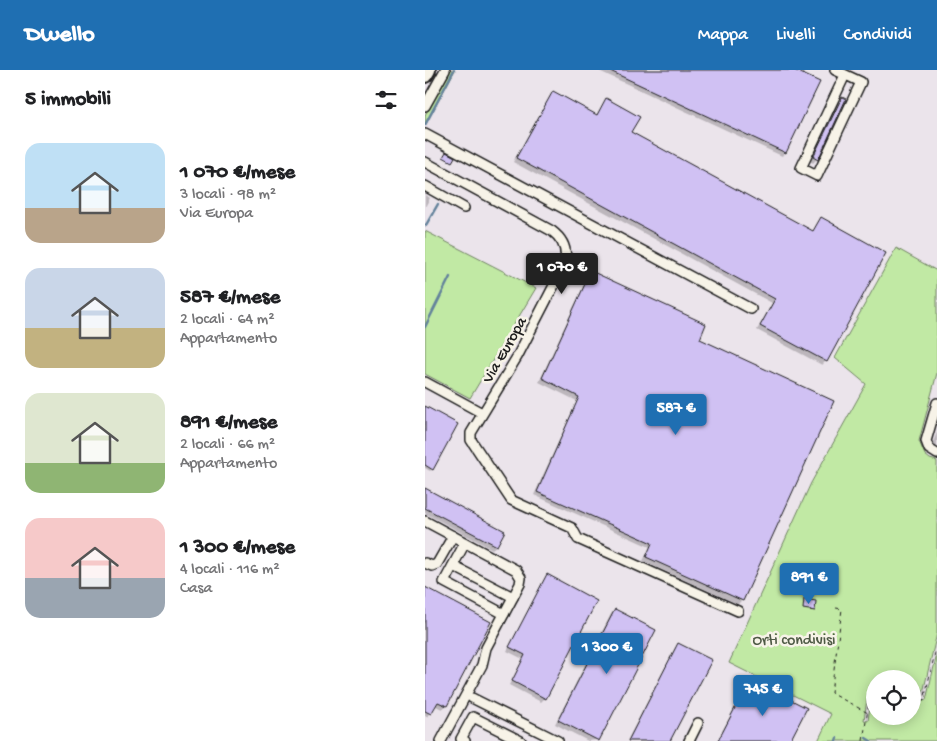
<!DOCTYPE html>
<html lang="it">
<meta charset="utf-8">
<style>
body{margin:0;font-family:"Gochi Hand",sans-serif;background:#f2f2f2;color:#202124;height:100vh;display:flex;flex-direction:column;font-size:19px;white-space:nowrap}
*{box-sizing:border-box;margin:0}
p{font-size:16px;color:#757577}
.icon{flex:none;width:28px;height:28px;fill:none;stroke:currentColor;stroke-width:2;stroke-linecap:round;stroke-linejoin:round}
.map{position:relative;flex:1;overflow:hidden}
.side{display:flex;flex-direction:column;background:#fff;width:425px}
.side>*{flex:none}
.controls{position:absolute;left:441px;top:600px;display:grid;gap:10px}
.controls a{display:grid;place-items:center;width:55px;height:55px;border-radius:50%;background:#fff;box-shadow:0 2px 12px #0003;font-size:25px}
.price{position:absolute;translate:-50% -42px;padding:0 11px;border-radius:5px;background:#1f6fb2;color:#fff;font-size:16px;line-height:32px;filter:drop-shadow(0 1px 2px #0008)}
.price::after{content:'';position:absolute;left:50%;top:30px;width:15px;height:11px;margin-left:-8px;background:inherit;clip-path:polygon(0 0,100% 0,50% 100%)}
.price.active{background:#222;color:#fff}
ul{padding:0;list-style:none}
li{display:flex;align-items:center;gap:15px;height:125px;padding:0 25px}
li span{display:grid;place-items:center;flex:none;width:140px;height:100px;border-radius:15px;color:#555}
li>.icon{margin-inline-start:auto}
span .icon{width:60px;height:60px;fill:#fffc;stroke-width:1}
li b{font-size:21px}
h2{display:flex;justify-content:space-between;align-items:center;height:60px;padding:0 25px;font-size:21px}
header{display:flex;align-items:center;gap:30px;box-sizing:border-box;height:70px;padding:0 25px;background:#1f6fb2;color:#fff}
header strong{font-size:24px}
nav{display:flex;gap:28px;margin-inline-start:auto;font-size:18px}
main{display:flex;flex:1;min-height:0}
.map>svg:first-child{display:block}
.green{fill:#c1e9a4;stroke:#6e8260}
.shadow{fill:#0003}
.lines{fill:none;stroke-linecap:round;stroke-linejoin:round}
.stream{stroke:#63829b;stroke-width:2.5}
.building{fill:#d0c1f3;stroke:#1c1c1c}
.minor-casing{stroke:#1c1c1c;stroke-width:12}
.highway-casing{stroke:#1c1c1c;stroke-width:18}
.path{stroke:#1c1c1c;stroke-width:1;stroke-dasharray:4 4;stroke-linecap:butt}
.minor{stroke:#f7f3e8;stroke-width:9}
.highway{stroke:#f7f3e8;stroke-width:14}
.labels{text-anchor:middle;stroke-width:5;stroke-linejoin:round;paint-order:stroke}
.street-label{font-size:16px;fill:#1c1c1c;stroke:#f7f3e8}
.park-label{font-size:16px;fill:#4e5a45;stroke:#f7f3e8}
</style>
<header>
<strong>Dwello</strong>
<nav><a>Mappa</a><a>Livelli</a><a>Condividi</a></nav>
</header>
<main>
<section class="side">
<h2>5 immobili<svg class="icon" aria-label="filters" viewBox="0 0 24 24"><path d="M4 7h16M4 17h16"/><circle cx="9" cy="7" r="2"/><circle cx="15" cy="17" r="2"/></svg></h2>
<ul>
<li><span style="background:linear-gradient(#bfe0f5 65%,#b9a48a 0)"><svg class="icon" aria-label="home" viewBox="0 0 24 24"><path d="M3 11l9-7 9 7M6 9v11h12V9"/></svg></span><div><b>1 070 €/mese</b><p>3 locali · 98 m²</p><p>Via Europa</p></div></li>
<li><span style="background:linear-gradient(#c9d6e8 60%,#c2b280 0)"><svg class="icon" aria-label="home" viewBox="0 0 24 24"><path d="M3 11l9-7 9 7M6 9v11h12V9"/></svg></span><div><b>587 €/mese</b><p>2 locali · 64 m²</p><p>Appartamento</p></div></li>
<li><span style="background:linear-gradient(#dfe7d0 70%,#8fb573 0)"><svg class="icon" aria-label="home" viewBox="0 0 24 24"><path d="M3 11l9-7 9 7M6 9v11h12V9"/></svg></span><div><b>891 €/mese</b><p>2 locali · 66 m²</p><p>Appartamento</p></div></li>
<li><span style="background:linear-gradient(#f6c9c9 60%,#9aa5b1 0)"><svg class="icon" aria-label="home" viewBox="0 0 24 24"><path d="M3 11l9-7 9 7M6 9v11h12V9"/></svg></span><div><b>1 300 €/mese</b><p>4 locali · 116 m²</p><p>Casa</p></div></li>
</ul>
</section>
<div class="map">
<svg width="512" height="671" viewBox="0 0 512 671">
<rect width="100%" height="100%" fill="#ebe4eb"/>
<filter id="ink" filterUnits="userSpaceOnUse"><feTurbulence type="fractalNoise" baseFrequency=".02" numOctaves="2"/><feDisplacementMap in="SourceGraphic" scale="10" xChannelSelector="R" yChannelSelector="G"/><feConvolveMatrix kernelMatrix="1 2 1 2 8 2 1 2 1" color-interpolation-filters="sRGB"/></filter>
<g filter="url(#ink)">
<!-- green -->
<g class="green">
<polygon points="25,0 30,0 0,56 0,45"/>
<polygon points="0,161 111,218 45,328 0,304"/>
<polygon points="471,178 512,201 512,303 494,371 500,385 505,389 512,391 512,563 497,627 488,625 488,609 450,609 450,617 444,616 439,650 443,651 447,620 450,621 450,646 488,646 488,628 501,630 512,584 512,671 393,671 406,644 304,593 386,413 441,314 410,288"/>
</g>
<!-- shadow -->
<g class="shadow">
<polygon points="172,0 366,0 360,82 357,86"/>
<polygon points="128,22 171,46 181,30 205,62 387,162 396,149 460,184 400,292 397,295 332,260 347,233 88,92 125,26"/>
<polygon points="417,28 392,89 388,93 385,91 413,32"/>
<polygon points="0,125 5,128 0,137"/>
<polygon points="166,203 273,269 317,530 313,534 218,491 225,477 109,425 152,331 114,312 163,206"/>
<polygon points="0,337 7,399 5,401 0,398"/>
<polygon points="512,362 512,377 507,375"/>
<polygon points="0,420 78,462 71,476 67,479 0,443"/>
<polygon points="123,506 120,628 116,632 84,615 98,589 82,581 119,510"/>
<polygon points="0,518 65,553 21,636 17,639 9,635 2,647 0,646"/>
<polygon points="190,540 173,670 163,671 130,654 186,544"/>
<polygon points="253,574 244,671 202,671 250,578"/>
<polygon points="325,610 364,671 292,671 322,614"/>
</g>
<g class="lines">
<!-- stream -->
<g class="stream">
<polyline points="0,55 29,0"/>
<polyline points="0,155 1,155 13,134"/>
<polyline points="0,257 25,207"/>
<polyline points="441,668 446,671"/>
<polyline points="411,671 412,668"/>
</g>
</g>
<!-- building -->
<g class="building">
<polygon points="183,0 369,0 395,12 361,83"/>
<polygon points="128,21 172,45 181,28 215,47 206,62 388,161 396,147 461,183 402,292 335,256 350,229 91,88"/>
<polygon points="417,27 421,29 393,90 388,87"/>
<polygon points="21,82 30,87 27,92 18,87"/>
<polygon points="166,201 281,254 275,269 409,331 318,531 221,487 227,473 112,422 154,327 117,308"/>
<polygon points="0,336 33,354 8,400 0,395"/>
<polygon points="0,418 80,461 72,476 0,438"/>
<polygon points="122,504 172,531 121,629 87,611 100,585 84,577"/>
<polygon points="0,517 66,552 22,636 13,632 6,644 0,641"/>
<polygon points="379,529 391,531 390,541 378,539"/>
<polygon points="190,539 231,560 174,671 133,650"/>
<polygon points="253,573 287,590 245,671 203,671"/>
<polygon points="325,609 382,638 365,671 293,671"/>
</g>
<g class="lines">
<defs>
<g id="minor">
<polyline points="410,0 436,12 392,106 376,98 420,5"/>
<polyline points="0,36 20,0"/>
<polyline points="0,64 326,239"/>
<path d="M0 92 127 161C139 170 143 182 139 196L92 287 46 363V370L86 430 147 458 153 469 313 541"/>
<polyline points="0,116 39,138"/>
<polyline points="0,312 57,343"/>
<polyline points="512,333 501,371 504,379 512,384"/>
<polyline points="0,451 91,500 96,508 95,514 61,578 57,595 16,671"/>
<polyline points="40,473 19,512 79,544"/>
<polyline points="0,493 7,496 12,494 28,466"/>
<polyline points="28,496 88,527"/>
<polyline points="47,628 133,671"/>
<polyline points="40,671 36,669 48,647 96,671"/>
<polyline points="264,671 273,653"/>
</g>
<polyline id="highway" points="0,5 3,0"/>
</defs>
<!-- minor casing -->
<use href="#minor" class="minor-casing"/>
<!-- highway casing -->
<use href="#highway" class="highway-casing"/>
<!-- path -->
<g class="path">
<polyline points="411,538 417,539 406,623 443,643"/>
<polyline points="488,628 499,630 512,574"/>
<polyline points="438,671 446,619 450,620"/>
</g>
<!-- minor -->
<use href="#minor" class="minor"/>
<!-- highway -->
<use href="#highway" class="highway"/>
</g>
</g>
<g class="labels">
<!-- street labels -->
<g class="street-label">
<text transform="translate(78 279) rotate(-60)" y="6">Via Europa</text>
</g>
<!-- park labels -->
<g class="park-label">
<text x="369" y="574">Orti condivisi</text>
</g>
</g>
</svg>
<div class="controls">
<a><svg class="icon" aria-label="locate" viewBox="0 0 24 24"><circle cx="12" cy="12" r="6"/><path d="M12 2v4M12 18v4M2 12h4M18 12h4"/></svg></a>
</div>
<b class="price active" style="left:137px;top:225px">1 070 €</b>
<b class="price" style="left:251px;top:366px">587 €</b>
<b class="price" style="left:384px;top:535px">891 €</b>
<b class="price" style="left:182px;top:605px">1 300 €</b>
<b class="price" style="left:338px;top:647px">745 €</b>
</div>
</main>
